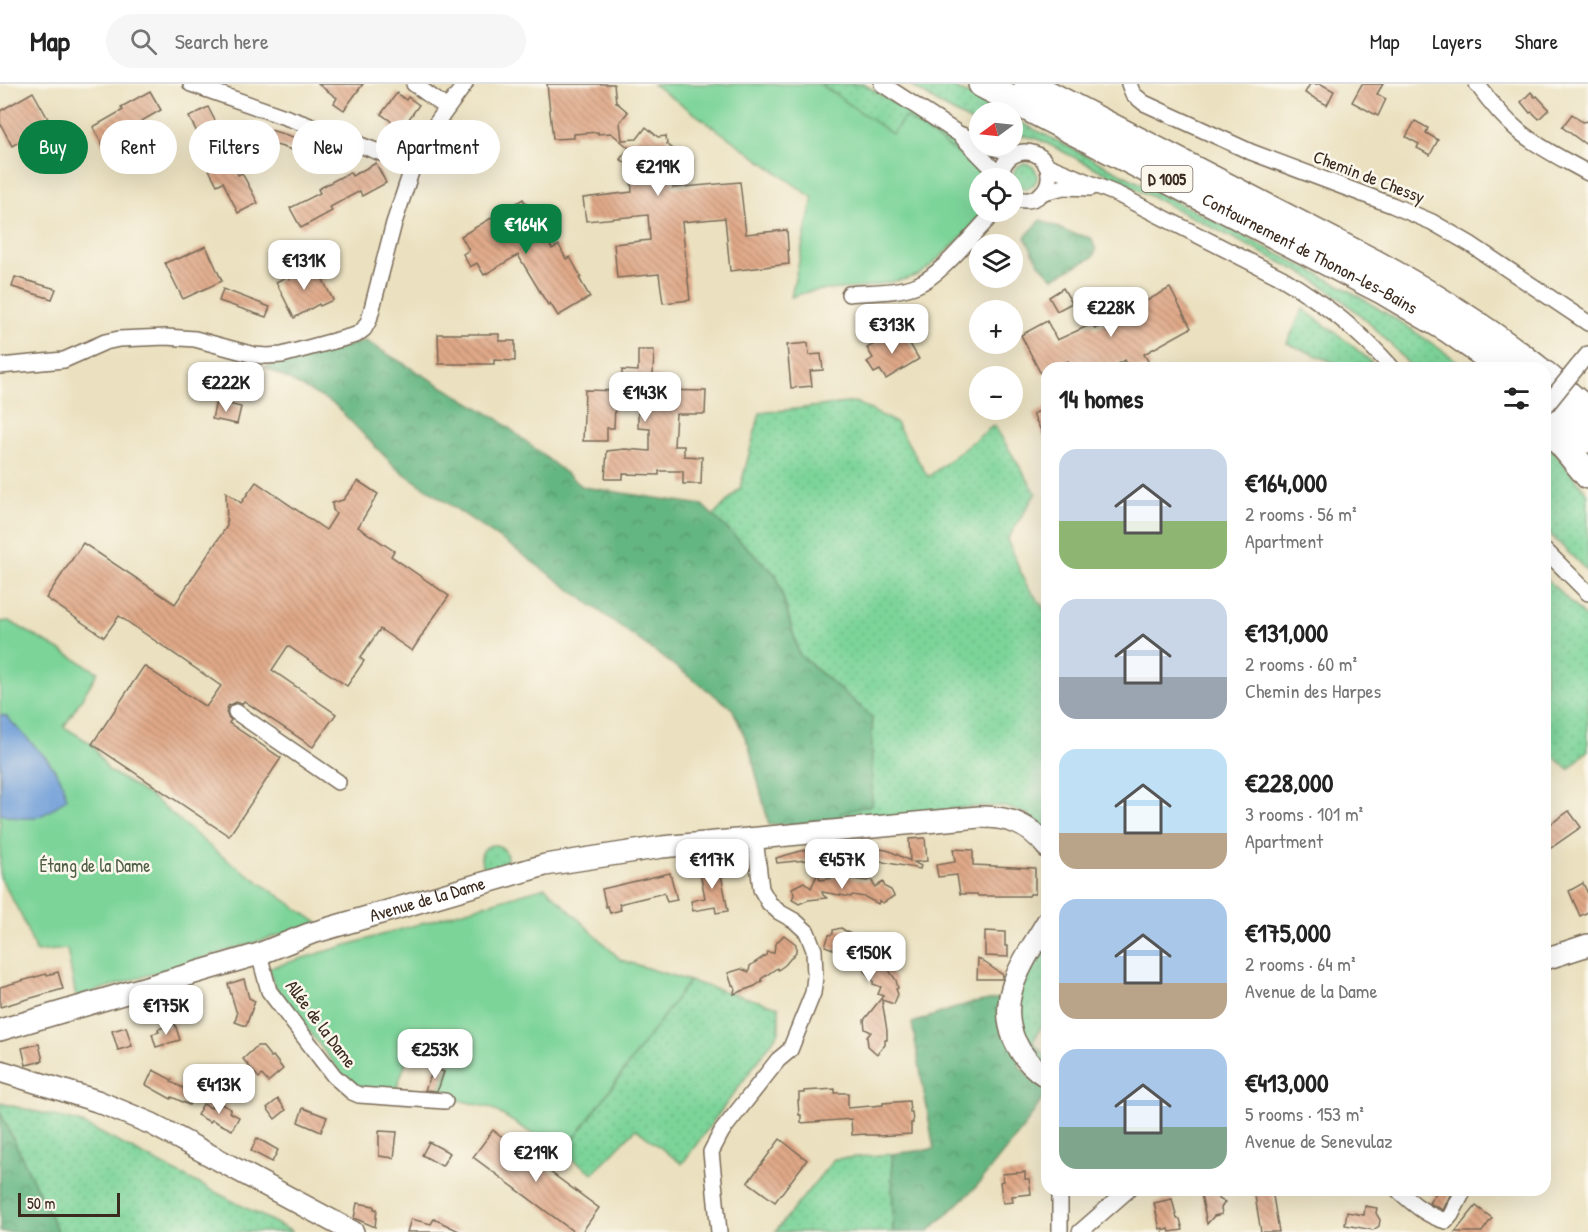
<!DOCTYPE html>
<meta charset="utf-8">
<style>
body{margin:0;font-family:"Patrick Hand",sans-serif;background:#f6f6f6;color:#222;height:100vh;display:flex;flex-direction:column;font-size:22px;white-space:nowrap}
*{box-sizing:border-box;margin:0}
p{font-size:20px;color:#767676}
.icon{flex:none;width:33px;height:33px;fill:none;stroke:currentColor;stroke-width:2;stroke-linecap:round;stroke-linejoin:round}
.map{position:relative;flex:1;overflow:hidden}
.side{position:absolute;left:1041px;top:278px;width:510px;height:834px;display:flex;flex-direction:column;background:#fff;border-radius:18px;box-shadow:0 6px 24px #0002}
.side>*{flex:none}
.guide{position:absolute;left:18px;top:36px;width:570px;height:54px;display:flex;gap:12px}
.needle{width:39px;rotate:255deg}
.buttons{position:absolute;left:969px;top:18px;display:grid;gap:12px}
.buttons a{display:grid;place-items:center;width:54px;height:54px;border-radius:50%;background:#fff;box-shadow:0 6px 24px #0002;font-size:30px}
.scale{position:absolute;left:18px;bottom:15px;width:102px;box-sizing:border-box;padding-left:6px;border:3px solid #3b2a1e;border-top:0;font-size:16px;line-height:21px;white-space:nowrap;color:#3b2a1e;-webkit-text-stroke:4px #fbf7ec;paint-order:stroke}
.price{position:absolute;translate:-50% -51px;padding:0 14px;border-radius:12px;background:#fff;color:#222;font-size:20px;line-height:39px;filter:drop-shadow(0 2px 3px #0008)}
.price::after{content:'';position:absolute;left:50%;top:36px;width:18px;height:14px;margin-left:-9px;background:inherit;clip-path:polygon(0 0,100% 0,50% 100%)}
.price.on{background:#0b8043;color:#fff}
ul{padding:0;list-style:none}
li{display:flex;align-items:center;gap:18px;height:150px;padding:0 18px}
li span{display:grid;place-items:center;flex:none;width:168px;height:120px;border-radius:18px;color:#555}
li>.icon{margin-inline-start:auto}
span .icon{width:72px;height:72px;fill:#fffc;stroke-width:1}
li b{font-size:26px}
h2{display:flex;justify-content:space-between;align-items:center;height:72px;padding:0 18px;font-size:26px}
.tag{padding:0 21px;border-radius:27px;background:#fff;box-shadow:0 6px 24px #0002;font-size:21px;line-height:54px}
.tag.on{background:#0b8043;color:#fff}
header{display:flex;align-items:center;gap:36px;box-sizing:border-box;height:84px;padding:0 30px;background:#fff;border-bottom:2px solid #e0e0e0}
header strong{font-size:28px}
nav{display:flex;gap:33px;margin-inline-start:auto;font-size:21px}
.search{width:420px;height:54px;background:#f6f6f6;display:flex;align-items:center;gap:15px;box-sizing:border-box;padding:0 21px;border-radius:33px;color:#767676;font-size:22px}
.map>svg:first-child{display:block}
.grass{fill:url(#grass-dots);stroke:#5b7f5c;stroke-width:1.5}
.forest{fill:url(#forest-crowns);stroke:#507050;stroke-width:1.5}
.green{fill:#7bd499;stroke:#5b7f5c;stroke-width:1.5}
.water{fill:#6f9ed8;stroke:#55647b;stroke-width:1.5}
.building{fill:url(#building-back-hatch)}
.lines{fill:none;stroke-linecap:round;stroke-linejoin:round}
.street-casing{stroke:#796a57;stroke-width:18}
.secondary-casing{stroke:#796a57;stroke-width:24}
.highway-casing{stroke:#796a57;stroke-width:30}
.street{stroke:#fff;stroke-width:15}
.secondary{stroke:#fff;stroke-width:21}
.highway{stroke:#fff;stroke-width:27}
.street-bridge-casing{stroke:#796a57;stroke-width:18;stroke-linecap:butt}
.street-bridge{stroke:#fff;stroke-width:15}
.labels{text-anchor:middle;stroke-width:5;stroke-linejoin:round;paint-order:stroke}
.shield{fill:#fbf7ec;stroke:#75685c;stroke-width:1.5}
.shield-label{font-size:16px;font-weight:bold;fill:#3b2a1e}
.street-label{font-size:18px;fill:#3b2a1e;stroke:#fbf7ec}
.park-label{font-size:18px;fill:#4e5d43;stroke:#fbf7ec}
</style>
<header>
<strong>Map</strong>
<div class="search"><svg class="icon" aria-label="search" viewBox="0 0 24 24"><circle cx="10" cy="10" r="6"/><path d="M15 15l6 6"/></svg>Search here</div>
<nav><a>Map</a><a>Layers</a><a>Share</a></nav>
</header>
<div class="map">
<svg width="1588" height="1148" viewBox="0 0 1588 1148">
<defs>
<pattern id="grass-dots" width="8" height="8" patternUnits="userSpaceOnUse" patternTransform="scale(1.5)"><rect width="8" height="8" fill="#7bd499"/><path d="M2 2h.1M6 6h.1" fill="none" stroke="#6bb683" stroke-width="1.8" stroke-linecap="round"/></pattern>
<pattern id="forest-crowns" width="20" height="18" patternUnits="userSpaceOnUse" patternTransform="scale(1.5)"><rect width="20" height="18" fill="#64b681"/><path d="M2 6a3 3 0 1 1 6 0M12 15a3 3 0 1 1 6 0" fill="none" stroke="#549469"/></pattern>
<pattern id="building-back-hatch" width="6" height="6" patternUnits="userSpaceOnUse" patternTransform="scale(1.5)"><rect width="6" height="6" fill="#e0a988"/><path d="M-1 5l2 2M0 0l6 6M5-1l2 2" fill="none" stroke="#b78a6f"/></pattern>
</defs>
<rect width="100%" height="100%" fill="#fbf7ec"/>
<filter id="ink" filterUnits="userSpaceOnUse"><feTurbulence type="fractalNoise" baseFrequency=".0167" numOctaves="2"/><feDisplacementMap in="SourceGraphic" scale="12" xChannelSelector="R" yChannelSelector="G"/><feConvolveMatrix kernelMatrix="1 2 1 2 8 2 1 2 1" color-interpolation-filters="sRGB"/></filter>
<filter id="wash" filterUnits="userSpaceOnUse"><feTurbulence type="fractalNoise" baseFrequency=".008" numOctaves="4" result="noise"/><feDisplacementMap in="SourceGraphic" scale="24" xChannelSelector="R" yChannelSelector="G"/><feGaussianBlur stdDeviation="1.35" result="paint"/><feColorMatrix in="noise" values="0 0 0 0 0 0 0 0 0 0 0 0 0 0 0 0 0 1.4 0 .05"/><feComposite in="paint" operator="in"/></filter>
<g filter="url(#wash)">
<rect width="100%" height="100%" fill="#ebe1c0"/>
<!-- grass -->
<g class="grass">
<polygon points="820,0 864,0 960,61 988,90 906,33 893,51"/>
<polygon points="909,0 947,0 1002,28 980,28 979,42 944,23"/>
<path d="M1012 34 1343 203 1402 239 1466 283H1411C1380 246 1349 218 1308 192L1044 58 1035 54 1013 50Z"/>
<circle cx="1025" cy="92" r="12"/>
<path d="M1303 225C1327 243 1355 261 1376 283H1344L1287 259Z"/>
<polygon points="855,318 896,339 928,393 994,341 1036,409 1007,456 1027,502 1047,528 1047,750 1027,730 1001,722 973,723 842,738 841,729 872,633 799,570 777,492 713,432 740,404 760,329"/>
<polygon points="1545,356 1588,410 1588,488 1545,445"/>
<polygon points="1545,493 1588,536 1588,666 1569,685 1545,666"/>
<circle cx="494" cy="774" r="13"/>
<polygon points="1047,855 1047,924 1045,936 1033,958 1047,974 1047,984 1028,965 1016,936 1019,905"/>
<polygon points="689,897 779,923 779,948 682,1080 636,1045 593,1089 564,1069"/>
<polygon points="0,1019 79,1038 293,1148 58,1148 0,1028"/>
<polygon points="892,1070 893,1148 775,1148 834,1075"/>
</g>
<!-- forest -->
<g class="forest">
<polygon points="1041,136 1067,148 1091,154 1096,166 1093,173 1053,194 1039,180 1025,153"/>
<polygon points="365,257 498,335 583,403 702,421 777,492 799,570 872,633 872,721 841,729 842,738 769,741 749,662 732,624 512,463 396,384 334,320 265,283"/>
<polygon points="1001,914 1020,983 1033,996 1047,1003 1047,1008 1024,1043 976,1103 928,1148 893,1148 892,1070 934,1065 912,939 967,920"/>
<polygon points="0,1028 58,1148 0,1148"/>
</g>
<!-- green -->
<g class="green">
<polygon points="653,0 820,0 892,50 905,33 988,90 989,94 980,94 980,128 981,128 978,134 963,152 928,184 918,191 906,195 860,204 823,206 807,208 791,213 813,114"/>
<polygon points="9,537 98,588 64,643 92,660 108,686 153,714 219,770 318,839 76,913 67,865 36,868 21,831 0,793 0,538"/>
<polygon points="545,803 621,876 689,897 564,1069 491,1024 438,1011 451,975 412,962 395,1008 364,1006 346,996 274,901 269,884"/>
</g>
<!-- water -->
<path class="water" d="M0 631 6 632 47 675 61 695 67 714C42 735 32 739 0 730Z"/>
<g id="blocks">
<!-- building -->
<g class="building">
<polygon points="318,0 363,0 344,26 334,19 337,14"/>
<polygon points="547,0 614,0 616,18 628,28 620,38 622,56 637,55 646,43 658,53 666,52 667,60 678,69 669,80 673,104 740,98 746,150 787,146 789,180 730,187 725,134 682,138 690,216 663,219 659,190 617,194 614,160 650,156 648,131 586,137 583,114 632,108 630,82 620,75 629,64 611,49 598,50 598,48 574,50 574,54 553,55"/>
<polygon points="1310,0 1321,0 1334,7 1327,21 1305,9"/>
<polygon points="1362,0 1383,0 1377,10 1386,15 1378,32 1352,18"/>
<polygon points="150,7 161,26 131,43 133,47 104,63 93,43 123,26 121,23"/>
<polygon points="33,8 52,42 39,50 38,47 12,62 0,39 0,27"/>
<polygon points="1531,8 1535,13 1537,12 1549,25 1539,35 1532,28 1530,29 1521,18"/>
<polygon points="397,9 406,16 408,13 419,21 398,50 388,43 392,38 381,30"/>
<polygon points="208,23 226,58 222,60 238,91 242,89 258,119 238,129 223,98 217,101 202,72 208,69 189,33"/>
<polygon points="1572,30 1582,38 1588,37 1588,62 1562,43"/>
<polygon points="1415,37 1428,44 1426,49 1438,56 1430,71 1417,64 1419,60 1406,53"/>
<polygon points="248,39 332,65 328,77 244,51"/>
<polygon points="376,79 386,99 362,112 360,107 330,123 332,127 301,144 290,124 320,109 318,105 350,88 352,92"/>
<polygon points="523,115 552,165 559,161 566,175 570,173 581,193 579,194 590,213 558,232 550,219 548,221 518,171 484,191 477,179 470,183 463,170 469,166 461,152"/>
<polygon points="206,162 222,197 183,215 165,179 177,174 178,175"/>
<polygon points="316,182 333,216 320,222 319,220 294,234 276,198 288,192 289,195"/>
<polygon points="15,193 56,205 52,215 12,203"/>
<polygon points="1063,204 1072,219 1057,227 1049,213"/>
<polygon points="1170,204 1191,244 1144,270 1152,284 1129,284 1125,276 1111,284 1071,284 1068,277 1054,284 1047,284 1047,287 1041,290 1021,251 1047,237 1057,256 1092,240 1095,245"/>
<polygon points="223,205 270,223 266,233 219,217"/>
<polygon points="901,245 919,275 886,295 880,286 874,289 867,278 873,274 867,264"/>
<polygon points="438,250 499,250 499,257 515,257 515,277 494,276 494,280 439,280"/>
<polygon points="808,259 809,271 821,270 823,286 810,287 812,302 791,304 787,261"/>
<polygon points="638,266 654,266 653,292 660,292 659,306 706,307 705,330 676,330 674,362 684,362 684,372 702,373 701,400 683,400 683,387 659,387 659,391 623,390 623,395 605,395 607,367 625,365 650,367 650,345 638,344 638,322 615,321 614,344 607,344 607,357 583,357 585,306 622,307 622,286 638,287"/>
<polygon points="216,317 241,323 237,340 212,335"/>
<polygon points="1047,323 1047,359 1033,330"/>
<polygon points="358,397 378,410 358,443 394,467 391,472 449,512 423,549 423,550 412,567 380,545 360,574 364,577 347,602 288,562 272,586 336,630 313,663 244,617 242,620 236,618 228,622 226,628 228,633 231,636 229,639 281,674 229,752 92,660 144,582 206,623 221,602 119,532 104,553 46,514 83,459 175,520 227,442 226,408 241,419 256,398 326,446 336,430 333,426 332,419 343,416"/>
<polygon points="1569,727 1581,743 1545,768 1545,744"/>
<polygon points="925,754 927,777 914,778 921,782 920,785 883,778 872,773 877,769 847,772 827,768 807,776 777,779 776,774 804,766 848,761 878,765 878,768 881,765 890,767 910,777 909,755"/>
<polygon points="953,765 973,766 973,781 1035,784 1035,810 1030,810 1029,812 978,812 977,810 960,810 957,791 938,793 936,781 955,778"/>
<polygon points="719,779 728,827 716,829 715,823 693,827 691,817 705,814 699,783"/>
<polygon points="670,789 677,816 667,818 664,809 619,820 621,826 610,829 608,822 606,823 602,805"/>
<polygon points="818,789 820,796 834,794 836,792 843,798 850,792 853,795 867,797 871,795 875,803 883,798 885,803 891,806 894,812 883,819 879,817 878,820 865,813 852,811 851,813 822,808 823,811 827,814 808,816 799,820 792,816 794,810 792,804 804,798 811,804"/>
<polygon points="1583,799 1588,810 1588,828 1580,832 1569,807"/>
<polygon points="841,844 863,858 878,871 896,896 898,904 896,905 898,910 894,920 882,916 887,947 887,956 885,956 885,961 877,970 868,962 867,953 871,948 865,945 864,936 883,912 878,910 881,903 873,900 873,897 865,887 865,881 860,882 846,870 845,862 838,867 825,862 829,851 833,850 833,846"/>
<polygon points="985,847 1005,848 1005,862 1008,862 1008,873 985,872"/>
<polygon points="784,851 796,860 796,868 785,881 778,886 777,884 761,895 762,897 755,902 734,910 735,903 732,901 728,889 741,885 749,888 750,882 766,871 767,868 774,869 775,860"/>
<polygon points="978,874 1003,891 1002,895 977,895"/>
<polygon points="58,888 63,905 0,923 0,903 46,890 47,891"/>
<polygon points="244,895 249,914 255,917 246,942 235,938 237,930 228,900"/>
<polygon points="175,940 180,956 156,963 152,950 159,948 158,945"/>
<polygon points="126,943 132,962 118,966 112,947"/>
<polygon points="39,960 43,977 26,981 22,964"/>
<polygon points="257,962 262,962 271,973 273,972 283,985 268,998 262,991 259,994 243,975"/>
<polygon points="434,984 444,988 439,1003 437,1007 425,1006"/>
<polygon points="153,986 172,996 171,998 195,1010 189,1021 172,1013 171,1015 146,1001"/>
<polygon points="835,1005 835,1009 848,1009 848,1024 883,1021 883,1019 909,1017 910,1028 912,1028 913,1039 911,1039 911,1050 878,1052 878,1051 866,1051 866,1050 852,1051 851,1035 801,1039 801,1031 799,1031 798,1016 799,1016 799,1009 804,1009 804,1007"/>
<polygon points="278,1015 286,1026 275,1035 267,1024"/>
<polygon points="215,1017 231,1025 229,1028 239,1033 232,1046 212,1036 210,1038 197,1031 203,1020 211,1024"/>
<polygon points="303,1024 327,1033 321,1048 298,1038"/>
<polygon points="493,1046 599,1124 582,1148 574,1148 473,1073"/>
<polygon points="379,1047 397,1048 394,1074 379,1072"/>
<polygon points="257,1054 278,1066 272,1078 251,1067"/>
<polygon points="780,1055 807,1076 775,1118 748,1098"/>
<polygon points="429,1058 450,1069 442,1082 422,1071"/>
<polygon points="1025,1088 1025,1095 1029,1095 1031,1110 1012,1112 1013,1118 1003,1119 1000,1098 1003,1097 1002,1090"/>
<polygon points="1254,1106 1272,1106 1279,1148 1261,1148"/>
<polygon points="1438,1106 1450,1106 1452,1107 1443,1126 1429,1119"/>
<polygon points="1218,1107 1219,1115 1225,1118 1221,1124 1222,1130 1214,1132 1207,1140 1201,1110"/>
<polygon points="1172,1115 1177,1135 1180,1135 1183,1146 1170,1148 1169,1145 1163,1147 1163,1144 1160,1145 1154,1119"/>
<polygon points="357,1119 374,1122 374,1125 377,1125 375,1143 354,1134"/>
<polygon points="1365,1122 1377,1124 1376,1129 1380,1136 1379,1142 1373,1146 1345,1141 1347,1128 1364,1131"/>
<polygon points="1476,1122 1492,1134 1482,1148 1455,1148"/>
<polygon points="411,1135 431,1140 434,1135 461,1148 407,1148"/>
</g>
</g>
</g>
<g filter="url(#ink)">
<use href="#blocks" fill-opacity="0" stroke="#796a57" stroke-width="1.5"/>
<g class="lines">
<defs>
<g id="street">
<polyline points="191,0 302,39 413,81"/>
<polyline points="414,0 447,24"/>
<polyline points="882,0 959,50 980,58"/>
<polyline points="1129,0 1133,10 1144,19 1251,68 1392,121 1432,138 1470,160 1588,239"/>
<path d="M1477 0C1490 18 1503 34 1520 48 1541 65 1565 76 1588 89"/>
<polyline points="963,54 1001,93"/>
<polyline points="988,62 1016,70"/>
<path d="M1046 81 1119 111 1282 194C1324 219 1360 247 1392 284"/>
<path d="M1001 94C1001 61 1046 59 1049 90 1050 99 1046 106 1040 111 1031 118 1022 117 1012 113"/>
<polyline points="1044,108 1064,103 1091,104"/>
<path d="M849 210C871 208 897 209 917 201 943 190 974 148 995 128"/>
<polyline points="0,282 64,276 105,258 119,255 166,253 195,255 254,271 267,272 282,271 356,251 364,245 369,236 394,139 415,76 430,48 465,0"/>
<polyline points="1578,282 1588,270"/>
<polyline points="1545,466 1588,509"/>
<polyline points="236,628 338,698"/>
<polyline points="259,870 269,907 334,992 352,1008 359,1011 445,1017"/>
<polyline points="1060,1106 1060,1148"/>
<path d="M1398 1106C1412 1119 1427 1132 1446 1137L1451 1131 1464 1106"/>
<polyline points="719,1148 711,1068 722,1047 778,976 790,966 813,909 815,893 814,866 807,848 795,837 779,828 769,819 761,805 755,754"/>
<polyline points="1080,1148 1128,1106"/>
</g>
<g id="secondary">
<path d="M1047 838C1026 874 996 911 1014 955 1021 971 1032 984 1047 993"/>
<polyline points="1545,875 1588,861"/>
<path id="s1" d="M0 946 259 870 309 850 545 781 662 763 979 733C1007 732 1030 740 1047 763"/>
<polyline points="0,987 97,1017 152,1040 353,1148"/>
</g>
<g id="highway">
<path id="s2" d="M982 0 1384 207 1447 244 1504 284"/>
<path d="M1028 0 1374 179C1431 210 1485 244 1536 284"/>
<polyline points="1545,291 1588,328"/>
<polyline points="1545,316 1588,355"/>
<polyline points="1545,339 1588,391"/>
</g>
</defs>
<!-- street casing -->
<use href="#street" class="street-casing"/>
<!-- secondary casing -->
<use href="#secondary" class="secondary-casing"/>
<!-- highway casing -->
<use href="#highway" class="highway-casing"/>
<!-- street -->
<use href="#street" class="street"/>
<!-- secondary -->
<use href="#secondary" class="secondary"/>
<!-- highway -->
<use href="#highway" class="highway"/>
<defs>
<polyline id="street-bridge" points="1545,323 1578,282"/>
</defs>
<!-- street-bridge casing -->
<use href="#street-bridge" class="street-bridge-casing"/>
<!-- street-bridge -->
<use href="#street-bridge" class="street-bridge"/>
</g>
</g>
<g class="labels">
<!-- shield labels -->
<rect class="shield" x="1141.5" y="82" width="51" height="26" rx="4.5"/>
<g class="shield-label">
<text x="1167" y="101">D 1005</text>
</g>
<!-- street labels -->
<g class="street-label">
<text transform="translate(1369 93) rotate(21)" y="6">Chemin de Chessy</text>
<text dy="6" stroke="none"><textPath href="#s2" startOffset="369">Contournement de Thonon-les-Bains</textPath></text>
<text dy="6" stroke="none"><textPath href="#s1" startOffset="447">Avenue de la Dame</textPath></text>
<text transform="translate(321 940) rotate(53)" y="6">Allée de la Dame</text>
</g>
<!-- park labels -->
<g class="park-label">
<text x="95" y="788">Étang de la Dame</text>
</g>
</g>
</svg>
<div class="buttons">
<a><svg class="needle" viewBox="-14 -14 28 28"><path d="M0-13l5 13h-10z" fill="#e53935"/><path d="M0 13l5-13h-10z" fill="#767676"/></svg></a>
<a><svg class="icon" aria-label="locate" viewBox="0 0 24 24"><circle cx="12" cy="12" r="6"/><path d="M12 2v4M12 18v4M2 12h4M18 12h4"/></svg></a>
<a><svg class="icon" aria-label="layers" viewBox="0 0 24 24"><path d="M12 4l9 5-9 5-9-5zM3 14l9 5 9-5"/></svg></a>
<a>+</a>
<a>−</a>
</div>
<div class="scale">50 m</div>
<b class="price" style="left:658px;top:113px">€219K</b>
<b class="price on" style="left:526px;top:171px">€164K</b>
<b class="price" style="left:304px;top:207px">€131K</b>
<b class="price" style="left:1111px;top:254px">€228K</b>
<b class="price" style="left:892px;top:271px">€313K</b>
<b class="price" style="left:226px;top:329px">€222K</b>
<b class="price" style="left:645px;top:339px">€143K</b>
<b class="price" style="left:712px;top:806px">€117K</b>
<b class="price" style="left:842px;top:806px">€457K</b>
<b class="price" style="left:869px;top:899px">€150K</b>
<b class="price" style="left:166px;top:952px">€175K</b>
<b class="price" style="left:435px;top:996px">€253K</b>
<b class="price" style="left:219px;top:1031px">€413K</b>
<b class="price" style="left:536px;top:1099px">€219K</b>
<div class="guide">
<a class="tag on">Buy</a>
<a class="tag">Rent</a>
<a class="tag">Filters</a>
<a class="tag">New</a>
<a class="tag">Apartment</a>
</div>
<section class="side">
<h2>14 homes<svg class="icon" aria-label="filters" viewBox="0 0 24 24"><path d="M4 7h16M4 17h16"/><circle cx="9" cy="7" r="2"/><circle cx="15" cy="17" r="2"/></svg></h2>
<ul>
<li><span style="background:linear-gradient(#c9d6e8 60%,#8fb573 0)"><svg class="icon" aria-label="home" viewBox="0 0 24 24"><path d="M3 11l9-7 9 7M6 9v11h12V9"/></svg></span><div><b>€164,000</b><p>2 rooms · 56 m²</p><p>Apartment</p></div></li>
<li><span style="background:linear-gradient(#c9d6e8 65%,#9aa5b1 0)"><svg class="icon" aria-label="home" viewBox="0 0 24 24"><path d="M3 11l9-7 9 7M6 9v11h12V9"/></svg></span><div><b>€131,000</b><p>2 rooms · 60 m²</p><p>Chemin des Harpes</p></div></li>
<li><span style="background:linear-gradient(#bfe0f5 70%,#b9a48a 0)"><svg class="icon" aria-label="home" viewBox="0 0 24 24"><path d="M3 11l9-7 9 7M6 9v11h12V9"/></svg></span><div><b>€228,000</b><p>3 rooms · 101 m²</p><p>Apartment</p></div></li>
<li><span style="background:linear-gradient(#a9c7e8 70%,#b9a48a 0)"><svg class="icon" aria-label="home" viewBox="0 0 24 24"><path d="M3 11l9-7 9 7M6 9v11h12V9"/></svg></span><div><b>€175,000</b><p>2 rooms · 64 m²</p><p>Avenue de la Dame</p></div></li>
<li><span style="background:linear-gradient(#a9c7e8 65%,#7fa58c 0)"><svg class="icon" aria-label="home" viewBox="0 0 24 24"><path d="M3 11l9-7 9 7M6 9v11h12V9"/></svg></span><div><b>€413,000</b><p>5 rooms · 153 m²</p><p>Avenue de Senevulaz</p></div></li>
</ul>
</section>
</div>
